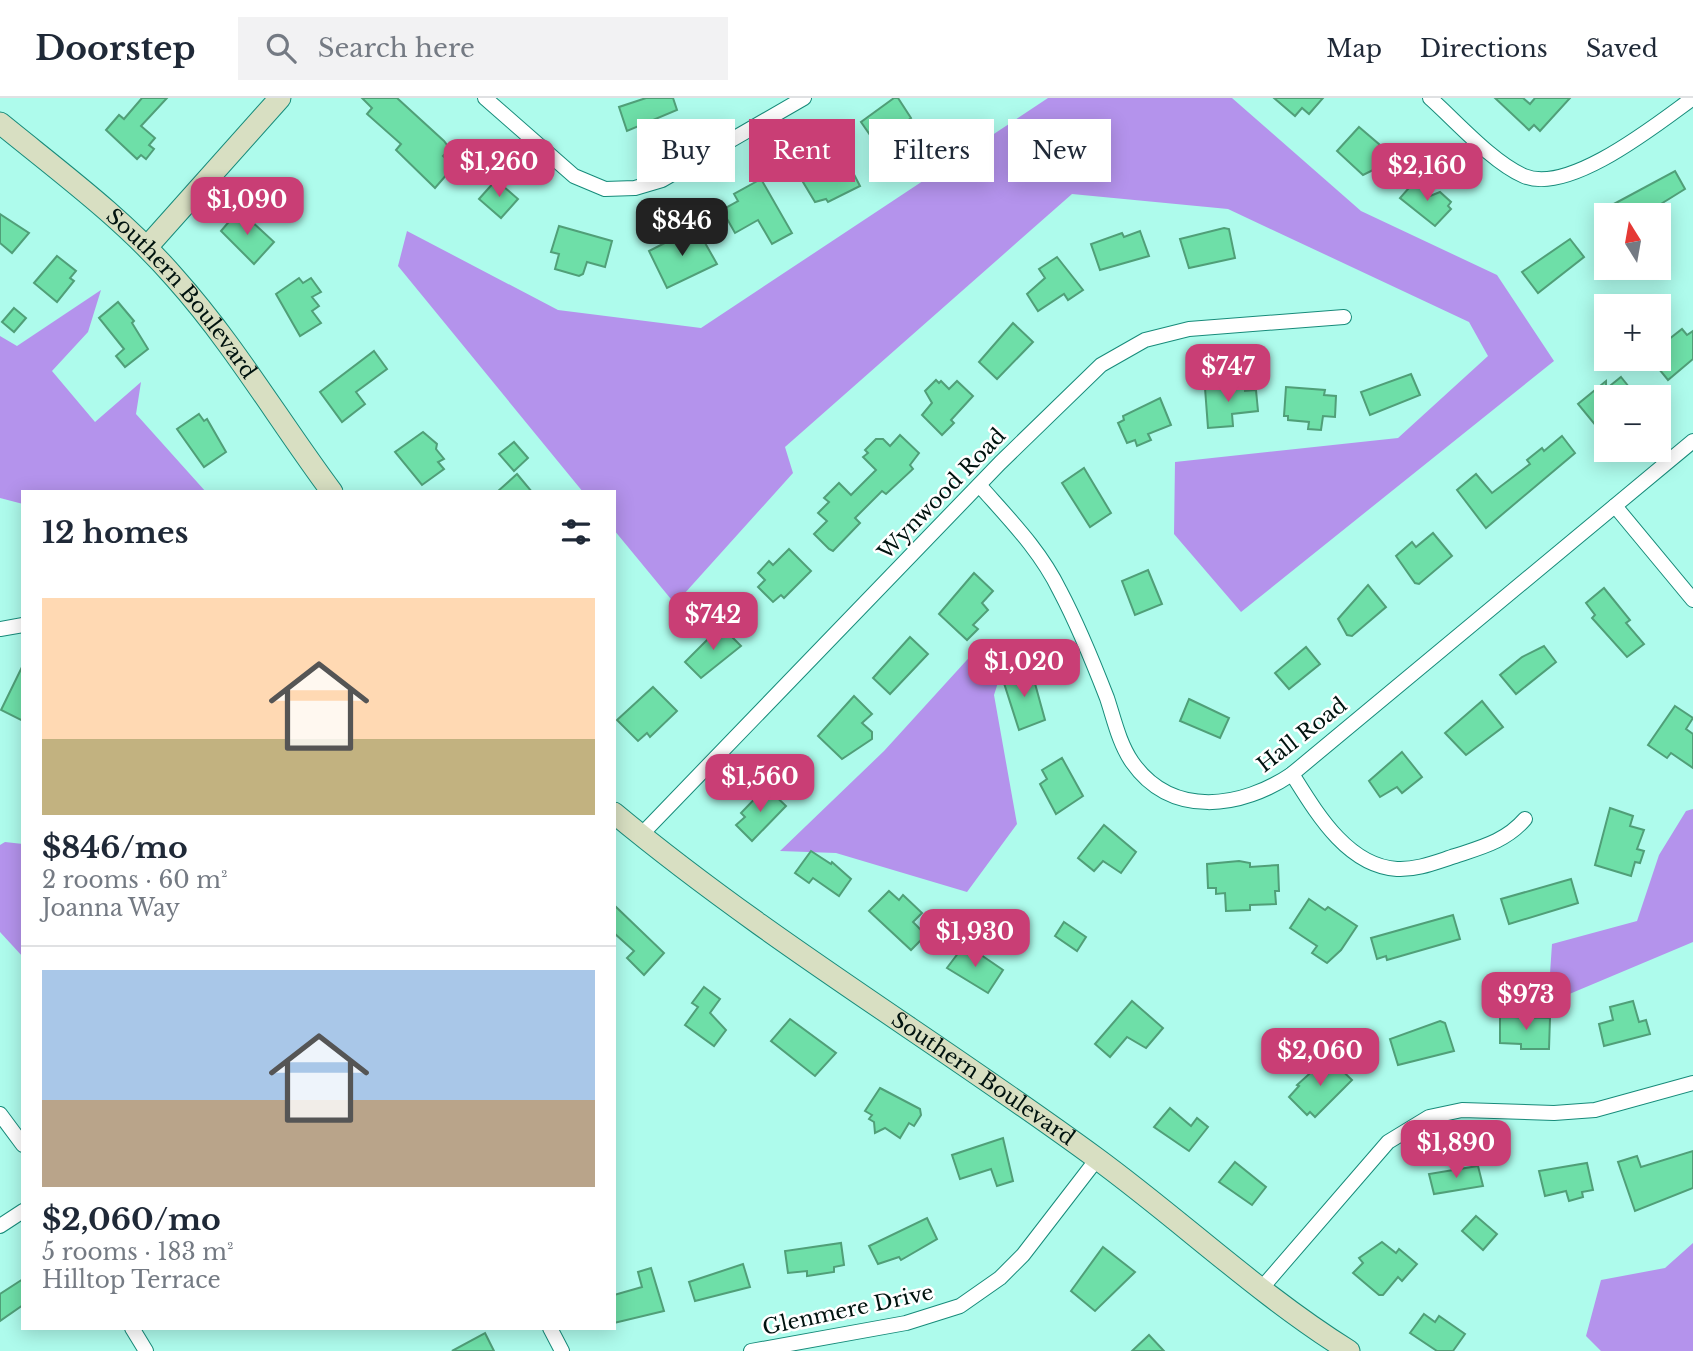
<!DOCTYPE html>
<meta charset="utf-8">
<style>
body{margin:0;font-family:"Libre Baskerville",serif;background:#f2f2f3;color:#1f2937;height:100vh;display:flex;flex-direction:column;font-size:26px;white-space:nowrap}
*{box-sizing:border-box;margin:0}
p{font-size:23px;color:#747a83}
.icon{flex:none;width:38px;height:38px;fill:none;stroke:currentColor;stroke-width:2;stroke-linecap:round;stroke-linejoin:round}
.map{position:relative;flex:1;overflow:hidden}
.panel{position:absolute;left:21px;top:392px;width:595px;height:840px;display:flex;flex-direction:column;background:#fff;border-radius:0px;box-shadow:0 4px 18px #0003}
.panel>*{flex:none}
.guide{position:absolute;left:637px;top:21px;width:665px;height:63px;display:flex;gap:14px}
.needle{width:46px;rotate:349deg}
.buttons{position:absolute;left:1594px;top:105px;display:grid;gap:14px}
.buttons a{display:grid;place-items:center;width:77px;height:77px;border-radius:0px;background:#fff;box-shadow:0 4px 18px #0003;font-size:35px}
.price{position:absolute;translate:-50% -60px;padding:0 16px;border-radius:14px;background:#c93e75;color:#fff;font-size:23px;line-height:46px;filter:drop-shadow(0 2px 4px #0008)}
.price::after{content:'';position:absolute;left:50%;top:42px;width:21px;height:16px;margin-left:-10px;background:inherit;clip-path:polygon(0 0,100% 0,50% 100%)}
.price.active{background:#222;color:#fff}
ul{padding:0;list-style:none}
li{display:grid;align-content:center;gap:14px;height:371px;padding:0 21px}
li+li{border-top:2px solid #e0e1e3}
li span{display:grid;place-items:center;height:217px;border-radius:0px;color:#555}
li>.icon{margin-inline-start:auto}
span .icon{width:126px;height:126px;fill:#fffc;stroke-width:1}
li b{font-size:30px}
h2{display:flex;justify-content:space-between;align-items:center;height:84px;padding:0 21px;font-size:30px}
.tag{padding:0 24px;border-radius:0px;background:#fff;box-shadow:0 4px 18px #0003;font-size:24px;line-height:63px}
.tag.active{background:#c93e75;color:#fff}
header{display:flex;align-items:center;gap:42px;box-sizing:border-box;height:98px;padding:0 35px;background:#fff;border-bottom:2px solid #e0e1e3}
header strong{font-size:33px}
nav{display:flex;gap:38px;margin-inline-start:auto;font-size:24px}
.search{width:490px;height:63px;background:#f2f2f3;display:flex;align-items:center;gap:18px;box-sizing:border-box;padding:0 24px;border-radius:0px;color:#747a83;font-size:26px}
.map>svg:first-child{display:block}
.forest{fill:#b493ec}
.building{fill:#6edfa8;stroke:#509f78;stroke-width:2}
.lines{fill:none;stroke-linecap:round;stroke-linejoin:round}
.street-casing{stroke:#178b7a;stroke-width:16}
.secondary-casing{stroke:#178b7a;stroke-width:23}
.street{stroke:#fff;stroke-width:14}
.secondary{stroke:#d8dfc2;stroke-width:21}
.labels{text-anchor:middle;stroke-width:5;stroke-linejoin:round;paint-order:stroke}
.street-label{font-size:21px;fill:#00130f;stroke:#fff}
</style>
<header>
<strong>Doorstep</strong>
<div class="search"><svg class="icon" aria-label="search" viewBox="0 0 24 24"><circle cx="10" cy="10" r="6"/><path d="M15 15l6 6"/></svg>Search here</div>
<nav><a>Map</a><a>Directions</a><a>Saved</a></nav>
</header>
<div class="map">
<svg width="1693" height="1253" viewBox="0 0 1693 1253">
<rect width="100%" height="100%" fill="#aefbec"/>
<!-- forest -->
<g class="forest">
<polygon points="1048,0 1232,0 1361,113 1497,177 1554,263 1241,514 1174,436 1175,364 1398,340 1488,258 1469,224 1228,111 1072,96 785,349 793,375 675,506 614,432 614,394 583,394 398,168 407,133 558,212 701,230"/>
<polygon points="101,192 88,234 52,273 95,324 141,284 136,316 206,394 23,394 23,406 0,400 0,238 17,248"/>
<polygon points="976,552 1005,563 994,597 1017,726 967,794 836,755 780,753 884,653"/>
<polygon points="1693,711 1693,844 1548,905 1552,846 1637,823 1659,757 1686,713"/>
<polygon points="5,744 23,746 23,859 0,834 0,747"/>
<polygon points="1693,1145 1693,1253 1601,1253 1586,1238 1601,1182 1665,1170"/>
</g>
<!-- building -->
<g class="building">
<polygon points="142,0 167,0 141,28 155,40 149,47 154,51 146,61 141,57 137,61 106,32 119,17 124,21"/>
<polygon points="362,0 397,0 444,43 450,51 443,58 454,68 435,90 396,52 401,46 367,16 372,10"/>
<polygon points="646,0 673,0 677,12 627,33 619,9"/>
<polygon points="894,0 898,0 911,20 877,47 861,24"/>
<polygon points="1274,0 1323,0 1309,16 1302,10 1295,18"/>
<polygon points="1495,0 1523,0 1530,6 1535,0 1570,0 1540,33 1534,27 1529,32"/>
<polygon points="1359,29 1380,47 1376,52 1391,65 1379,78 1373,72 1363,77 1337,53"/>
<polygon points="842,53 860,88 828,104 826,101 815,104 794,69 812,59 817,67"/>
<polygon points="1675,73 1685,91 1643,117 1618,117 1612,107"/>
<polygon points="761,81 792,135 772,146 758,122 735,135 722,112 738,103 734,96"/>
<polygon points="496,82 518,101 501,120 479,101"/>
<polygon points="1415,83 1430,98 1440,94 1451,104 1448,108 1451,111 1435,128 1400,100"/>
<polygon points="239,112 274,144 254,166 221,133"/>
<polygon points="0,116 29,135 12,155 0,145"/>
<polygon points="559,128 612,143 605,169 587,164 583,176 579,178 555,171 559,156 551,154"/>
<polygon points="696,129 717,166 667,190 649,153"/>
<polygon points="1224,130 1229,131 1235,160 1189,170 1180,141"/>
<polygon points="1140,133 1149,158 1100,172 1091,146 1122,135 1124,139"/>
<polygon points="1570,141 1584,159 1538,195 1522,174"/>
<polygon points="57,158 76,173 70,180 74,183 57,204 34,185"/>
<polygon points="1057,159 1083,192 1068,202 1064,196 1038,213 1027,196 1045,180 1039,171"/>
<polygon points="299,180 303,185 311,180 321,194 312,199 319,208 312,213 321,225 300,238 276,196"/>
<polygon points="118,204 134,223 132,225 148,251 125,269 116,258 124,251 99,220"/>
<polygon points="14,210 26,220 14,234 2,224"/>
<polygon points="1013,225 1033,244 997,281 979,264"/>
<polygon points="1682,231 1687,237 1693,233 1693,261 1668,282 1654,265 1659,261 1659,249"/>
<polygon points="374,253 387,271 356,294 365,306 342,324 320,294"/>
<polygon points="1411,276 1420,297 1370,317 1361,294"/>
<polygon points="1621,279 1637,299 1606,299 1606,321 1597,329 1578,306 1606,283 1606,291"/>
<polygon points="936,282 939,285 941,283 949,291 957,283 973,298 951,322 954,325 942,337 922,317 932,305 925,293"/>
<polygon points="1245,287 1245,293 1256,292 1258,313 1232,316 1233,328 1208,330 1205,290"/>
<polygon points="1286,289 1325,292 1324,297 1336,298 1335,319 1323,318 1321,332 1308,331 1309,324 1288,322 1288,318 1284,318"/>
<polygon points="1160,300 1171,327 1148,336 1151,342 1137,348 1135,342 1127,345 1118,325 1124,322 1123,318"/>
<polygon points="199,316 204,323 207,321 226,354 204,369 177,331"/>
<polygon points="423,334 437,346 436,351 444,361 438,364 444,371 422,387 395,354"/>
<polygon points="900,337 919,355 910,367 913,371 886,396 882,393 855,420 860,425 833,453 829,451 814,436 827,423 818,415 829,404 824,400 839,385 851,397 876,372 863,359 868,355 865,352 876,341 883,341 890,348"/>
<polygon points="1562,338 1575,355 1486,430 1457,392 1476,376 1492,395 1530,366 1527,362 1542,350 1544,353"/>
<polygon points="514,344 528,360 514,373 499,356"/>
<polygon points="1084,370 1111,415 1090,429 1062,385"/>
<polygon points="517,376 532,394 497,394"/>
<polygon points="1433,435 1452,458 1419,486 1415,485 1396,458 1412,444 1416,449"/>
<polygon points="789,451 811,473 784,500 781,497 773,504 758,489 765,482 758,475 769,463 773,467"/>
<polygon points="1148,472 1162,506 1135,517 1122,483"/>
<polygon points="974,475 993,493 982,505 988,512 973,527 978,531 967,542 939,516"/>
<polygon points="1368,487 1386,509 1352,538 1347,537 1338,521"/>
<polygon points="1604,490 1630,522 1626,525 1644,546 1627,559 1592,520 1595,517 1586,505"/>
<polygon points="721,528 741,548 701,580 685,564"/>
<polygon points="910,539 928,556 890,596 873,580"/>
<polygon points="1544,548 1556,564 1516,596 1500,577 1522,559"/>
<polygon points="1306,549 1320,566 1289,591 1275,575"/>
<polygon points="23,567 23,623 1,612"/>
<polygon points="1031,571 1045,622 1019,632 1003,582"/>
<polygon points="653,589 677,613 650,639 647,635 638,643 617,622"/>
<polygon points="854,598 872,616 862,625 872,634 872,641 842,661 818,638"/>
<polygon points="1189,601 1229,620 1220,640 1180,623"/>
<polygon points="1482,603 1503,629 1466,657 1445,635"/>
<polygon points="1675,608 1693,620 1686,631 1693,636 1693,670 1671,655 1667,660 1648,647"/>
<polygon points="1402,654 1422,679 1402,695 1397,689 1380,699 1369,683"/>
<polygon points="1062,660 1083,698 1056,716 1040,686 1047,681 1042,672"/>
<polygon points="766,689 786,708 752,743 736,727 745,719 741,715"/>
<polygon points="1610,710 1633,718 1630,728 1644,732 1637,751 1644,753 1640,765 1635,764 1631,778 1595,767"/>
<polygon points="1104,727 1136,754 1121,775 1103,763 1094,773 1078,760"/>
<polygon points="811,753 831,766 832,764 851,781 839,798 813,780 809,785 795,775"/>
<polygon points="1239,763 1250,765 1250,769 1278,767 1279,793 1275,793 1276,806 1250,807 1250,812 1226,813 1225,795 1216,796 1216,790 1208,790 1207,766"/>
<polygon points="1571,781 1578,805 1509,826 1501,801"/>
<polygon points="889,793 899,802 903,797 922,815 913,824 926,837 911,852 869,813"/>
<polygon points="1309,801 1325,812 1328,809 1357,828 1341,852 1327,865 1312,855 1317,848 1290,830"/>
<polygon points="614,807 664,855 644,877 627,860 634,853 614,835"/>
<polygon points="1453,817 1460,841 1387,862 1386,858 1377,861 1371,840"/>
<polygon points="1064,824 1086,839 1077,853 1055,838"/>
<polygon points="965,846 1003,872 988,895 947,870"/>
<polygon points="704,889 720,901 710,915 726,932 714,948 685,927 698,909 692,905"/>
<polygon points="1132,903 1163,930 1146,950 1127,939 1110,959 1095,946"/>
<polygon points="1633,903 1639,924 1646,922 1650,936 1604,948 1599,926 1613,922 1610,909"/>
<polygon points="1500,919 1550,920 1549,951 1521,951 1521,946 1500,945"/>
<polygon points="790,921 836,955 815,978 771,943"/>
<polygon points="1440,923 1445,925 1454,953 1398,967 1390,941"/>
<polygon points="1328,959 1352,982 1315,1019 1310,1014 1307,1017 1289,999 1299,988 1297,987"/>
<polygon points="880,990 920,1011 921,1017 914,1028 909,1025 900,1040 885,1030 875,1035 874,1024 869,1021 872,1017 865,1013"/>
<polygon points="1170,1010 1191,1028 1197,1020 1208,1029 1189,1053 1154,1029"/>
<polygon points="1003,1040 1013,1083 997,1088 991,1071 960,1081 952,1057"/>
<polygon points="1693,1053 1693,1090 1635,1113 1618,1064 1637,1058 1641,1069"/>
<polygon points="1235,1064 1266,1089 1252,1107 1219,1084"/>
<polygon points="1587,1065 1593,1092 1582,1094 1583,1099 1569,1103 1566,1093 1545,1098 1539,1073"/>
<polygon points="1478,1068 1483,1088 1434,1096 1429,1076"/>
<polygon points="1476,1118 1497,1136 1483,1152 1462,1133"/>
<polygon points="927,1120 937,1141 901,1162 899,1159 878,1166 869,1148"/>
<polygon points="1382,1144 1396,1155 1399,1151 1417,1166 1402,1183 1398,1179 1383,1197 1379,1197 1353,1175 1363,1165 1359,1160"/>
<polygon points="841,1145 844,1167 834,1169 834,1174 807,1178 807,1173 788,1175 785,1153"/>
<polygon points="1103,1149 1135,1174 1095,1213 1071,1193"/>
<polygon points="743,1166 750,1189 695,1203 689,1184"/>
<polygon points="651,1170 664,1213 614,1225 614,1197 642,1189 638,1174"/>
<polygon points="23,1181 23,1207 0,1223 0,1196"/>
<polygon points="1424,1216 1435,1224 1439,1218 1465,1236 1453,1253 1437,1253 1410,1235"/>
<polygon points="485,1235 494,1253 452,1253"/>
<polygon points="1149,1237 1164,1253 1132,1253"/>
</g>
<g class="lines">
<defs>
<g id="street">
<polyline points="485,0 574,78 605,91 635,90 662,82 804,0"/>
<path d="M1430 0C1456 23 1492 64 1524 78 1569 97 1657 26 1693 0"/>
<path d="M980 388C1010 422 1040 452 1060 493 1078 527 1093 564 1107 600 1114 621 1119 645 1132 664 1172 721 1242 710 1292 676L1693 343"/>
<polyline points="1615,408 1693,502"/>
<polyline points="0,531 23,527"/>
<path d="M1292 676C1316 714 1347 768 1397 771 1417 772 1436 764 1455 758 1482 749 1506 743 1525 721"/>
<polyline points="641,737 1000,365 1101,267 1145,242 1189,231 1344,219"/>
<polyline points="0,1016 23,1047"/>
<polyline points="0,1128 23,1113"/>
<polyline points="1260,1192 1388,1044 1429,1019 1462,1012 1554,1015 1595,1012 1693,985"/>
<polyline points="132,1230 146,1253"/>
<polyline points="550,1230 562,1253"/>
<polyline points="751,1253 906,1225 960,1208 1000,1180 1023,1157 1097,1061"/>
</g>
<g id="secondary">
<path id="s1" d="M0 25C60 74 124 121 175 180 234 246 279 323 332 394"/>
<polyline points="147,149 280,0"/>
<path id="s2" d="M614 715C767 842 937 943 1096 1060 1182 1123 1258 1196 1349 1253"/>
</g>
</defs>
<!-- street casing -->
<use href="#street" class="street-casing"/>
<!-- secondary casing -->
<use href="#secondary" class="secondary-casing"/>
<!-- street -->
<use href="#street" class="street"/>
<!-- secondary -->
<use href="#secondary" class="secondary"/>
</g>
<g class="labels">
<!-- street labels -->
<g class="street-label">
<text dy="7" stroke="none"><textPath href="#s1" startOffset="250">Southern Boulevard</textPath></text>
<text transform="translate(942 396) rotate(-46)" y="7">Wynwood Road</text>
<text transform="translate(1302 637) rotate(-38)" y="7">Hall Road</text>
<text dy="7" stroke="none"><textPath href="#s2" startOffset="455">Southern Boulevard</textPath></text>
<text transform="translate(848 1212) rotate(-12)" y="7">Glenmere Drive</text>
</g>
</g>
</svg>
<div class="buttons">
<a><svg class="needle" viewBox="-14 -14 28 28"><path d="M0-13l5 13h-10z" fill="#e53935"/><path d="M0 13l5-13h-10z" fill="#747a83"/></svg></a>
<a>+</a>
<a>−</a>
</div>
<b class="price" style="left:499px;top:101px">$1,260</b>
<b class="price" style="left:1427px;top:105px">$2,160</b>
<b class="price" style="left:247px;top:139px">$1,090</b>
<b class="price active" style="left:682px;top:160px">$846</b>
<b class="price" style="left:1228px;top:306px">$747</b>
<b class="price" style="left:713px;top:554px">$742</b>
<b class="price" style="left:1024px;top:601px">$1,020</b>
<b class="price" style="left:760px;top:716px">$1,560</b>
<b class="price" style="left:975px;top:871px">$1,930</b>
<b class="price" style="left:1526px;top:934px">$973</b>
<b class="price" style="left:1320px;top:990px">$2,060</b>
<b class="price" style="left:1456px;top:1082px">$1,890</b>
<div class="guide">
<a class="tag">Buy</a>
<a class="tag active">Rent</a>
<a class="tag">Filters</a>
<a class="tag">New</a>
</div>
<section class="panel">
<h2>12 homes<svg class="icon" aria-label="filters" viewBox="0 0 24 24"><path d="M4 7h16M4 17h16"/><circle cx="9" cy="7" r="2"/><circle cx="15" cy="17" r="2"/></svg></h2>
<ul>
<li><span style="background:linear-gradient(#ffd9b3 65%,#c2b280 0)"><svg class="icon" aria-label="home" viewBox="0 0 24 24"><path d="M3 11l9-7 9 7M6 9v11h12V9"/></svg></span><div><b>$846/mo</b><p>2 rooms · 60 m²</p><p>Joanna Way</p></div></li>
<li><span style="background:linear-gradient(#a9c7e8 60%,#b9a48a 0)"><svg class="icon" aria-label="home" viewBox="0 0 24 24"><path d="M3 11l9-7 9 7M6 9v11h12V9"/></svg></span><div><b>$2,060/mo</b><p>5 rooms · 183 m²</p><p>Hilltop Terrace</p></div></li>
</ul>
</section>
</div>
